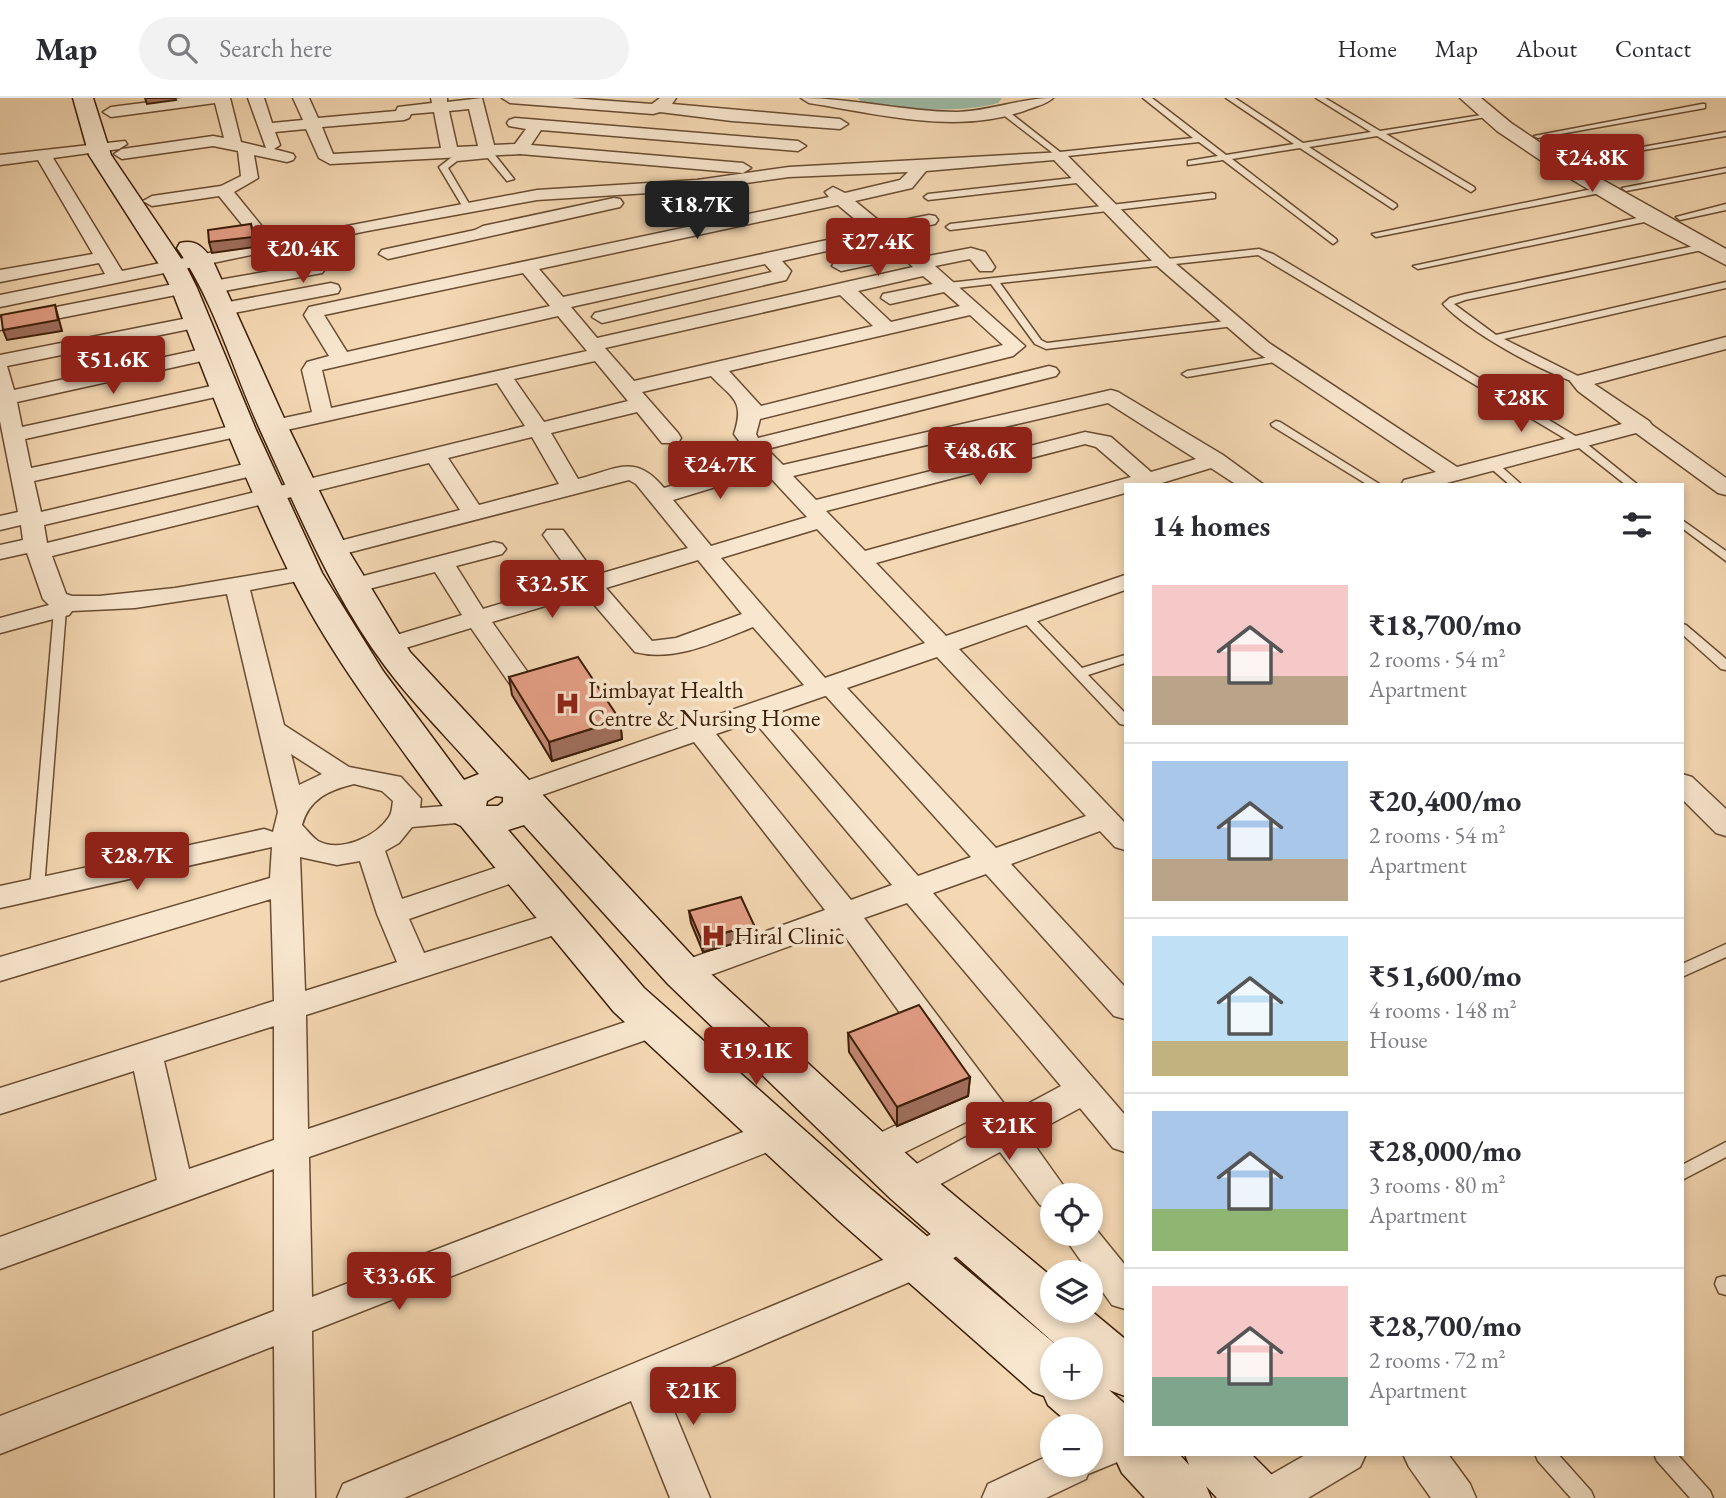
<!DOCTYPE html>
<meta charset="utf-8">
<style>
body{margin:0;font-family:"EB Garamond",serif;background:#f2f2f3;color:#2b2b33;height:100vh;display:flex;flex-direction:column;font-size:26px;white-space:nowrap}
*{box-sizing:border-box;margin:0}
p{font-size:23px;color:#7c7c81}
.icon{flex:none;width:38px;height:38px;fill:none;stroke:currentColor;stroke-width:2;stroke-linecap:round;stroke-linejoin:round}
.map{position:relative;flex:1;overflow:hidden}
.drawer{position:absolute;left:1124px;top:385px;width:560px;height:973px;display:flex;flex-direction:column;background:#fff;border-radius:0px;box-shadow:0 4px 10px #0003}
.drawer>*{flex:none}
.controls{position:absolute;left:1040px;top:1085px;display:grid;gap:14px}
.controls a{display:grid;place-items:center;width:63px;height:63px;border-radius:50%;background:#fff;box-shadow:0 4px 10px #0003;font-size:35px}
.price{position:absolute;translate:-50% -60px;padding:0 16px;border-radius:7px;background:#8f2418;color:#fff;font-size:23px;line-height:46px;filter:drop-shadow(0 2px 4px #0008)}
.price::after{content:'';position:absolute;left:50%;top:42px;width:21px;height:16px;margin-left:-10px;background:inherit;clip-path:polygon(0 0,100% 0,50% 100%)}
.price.active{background:#222;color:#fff}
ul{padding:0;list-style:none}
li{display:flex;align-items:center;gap:21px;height:175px;padding:0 28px}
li+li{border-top:2px solid #e1e1e2}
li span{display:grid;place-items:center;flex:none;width:196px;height:140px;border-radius:0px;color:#555}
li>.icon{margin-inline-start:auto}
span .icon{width:84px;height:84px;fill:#fffc;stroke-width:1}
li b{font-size:30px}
h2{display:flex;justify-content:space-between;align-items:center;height:84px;padding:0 28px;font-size:30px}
header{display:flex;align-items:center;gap:42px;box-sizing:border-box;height:98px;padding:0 35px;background:#fff;border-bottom:2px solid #e1e1e2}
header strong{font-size:33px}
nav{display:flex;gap:38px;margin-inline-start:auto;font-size:24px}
.search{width:490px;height:63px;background:#f2f2f3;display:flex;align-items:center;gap:18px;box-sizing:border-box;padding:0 24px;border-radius:38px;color:#7c7c81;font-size:26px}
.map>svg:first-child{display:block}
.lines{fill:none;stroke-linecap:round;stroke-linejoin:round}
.river{fill:#9dbba6;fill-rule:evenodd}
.service-casing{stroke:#694c31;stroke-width:3}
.minor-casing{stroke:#694c31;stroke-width:3}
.tertiary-casing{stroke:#694c31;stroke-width:3}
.secondary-casing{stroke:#3b1d06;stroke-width:3}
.service{fill:#f8e6ce;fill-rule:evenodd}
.minor{fill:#f8e6ce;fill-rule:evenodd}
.tertiary{fill:#f8e6ce;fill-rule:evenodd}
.secondary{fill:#f8e6ce;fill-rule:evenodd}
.wall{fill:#c48873;stroke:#3b1d06;stroke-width:2}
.shaded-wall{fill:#a06f5e;stroke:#3b1d06;stroke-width:2}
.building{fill:#e49e86;stroke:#3b1d06;stroke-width:2}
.labels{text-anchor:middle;stroke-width:7;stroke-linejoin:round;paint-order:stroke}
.poi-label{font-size:24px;fill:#3b1d06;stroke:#f8e6ce;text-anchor:start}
</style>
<header>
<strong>Map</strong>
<div class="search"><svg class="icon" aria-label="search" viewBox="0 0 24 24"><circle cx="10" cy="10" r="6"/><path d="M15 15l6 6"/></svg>Search here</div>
<nav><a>Home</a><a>Map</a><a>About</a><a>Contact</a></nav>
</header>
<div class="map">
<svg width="1726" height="1400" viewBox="0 0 1726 1400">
<rect width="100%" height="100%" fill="#f4d8b3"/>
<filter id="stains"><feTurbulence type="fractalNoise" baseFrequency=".00286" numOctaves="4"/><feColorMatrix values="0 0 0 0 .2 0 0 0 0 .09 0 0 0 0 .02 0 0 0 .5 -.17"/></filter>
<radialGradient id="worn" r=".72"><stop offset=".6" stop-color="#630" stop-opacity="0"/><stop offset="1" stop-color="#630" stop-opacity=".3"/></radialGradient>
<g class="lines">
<!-- river -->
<path class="river" d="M858 0H1002L998 5C957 16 913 10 871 8L862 5Z"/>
<defs>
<g id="service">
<polygon points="1143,0 1152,0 1226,57 1294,46 1226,0 1235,0 1303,45 1371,34 1316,0 1325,0 1380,33 1488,16 1492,18 1386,36 1474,89 1475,91 1471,94 1377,38 1309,49 1396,106 1397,108 1393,111 1300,50 1232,61 1336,141 1337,143 1333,146 1223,62 1188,67 1188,63 1218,58 1199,44 1058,59 997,12 1004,10 1060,54 1193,40"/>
<polygon points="1702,6 1705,6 1705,10 1538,40 1534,38"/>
<polygon points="1726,34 1726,38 1574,64 1570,62"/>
<polygon points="485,52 491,52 514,81 507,83 488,60 457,63 448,70 471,109 464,111 439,69 452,59 485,55"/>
<polygon points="1726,70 1726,74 1626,93 1622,90"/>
<polygon points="1082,79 1085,80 1085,84 928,102 924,99 928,96"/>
<polygon points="1602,89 1606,92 1605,94 1376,139 1372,136"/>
<polygon points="1212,95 1215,96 1215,100 950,132 946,129 950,126"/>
<polygon points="1726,106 1726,112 1680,122 1676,119"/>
<polygon points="1651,117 1655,120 1654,122 1418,171 1413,168"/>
<path d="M1704 146 1707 147V151L1465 202 1454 206 1496 237 1726 184V190L1504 241 1584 281 1585 283 1580 286C1542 274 1470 235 1443 206L1450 200 1465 196Z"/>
<polygon points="1259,151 1273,156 1582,342 1638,387 1626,387 1574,346 1258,157 1000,185 1041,242 1047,245 1234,222 1239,225 1234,228 1046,251 1035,246 991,186 948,191 943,188 948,185"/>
<polygon points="1277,258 1282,261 1281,263 1187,279 1182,276 1187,273"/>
<polygon points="1276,323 1280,324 1381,387 1368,387 1272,328 1271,326"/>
<polygon points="1491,362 1495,363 1522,387 1510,387 1487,367 1486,365"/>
<polygon points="1682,422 1726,453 1726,463 1682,430"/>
<polygon points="60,508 66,512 44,790 42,794 32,794 30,790 54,512"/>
<polygon points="1026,515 1030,516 1082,570 1125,557 1125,565 1088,577 1125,615 1125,627 1120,626 1022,522 1020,519 1022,516"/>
<polygon points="1682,526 1686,527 1726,561 1726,572 1721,571 1682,536"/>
<polygon points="1726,846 1726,859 1682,879 1682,866"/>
<polygon points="1726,1044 1726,1059 1682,1082 1682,1067"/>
<polygon points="1724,1178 1726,1179 1726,1197 1719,1195 1715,1186 1717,1180"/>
<polygon points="1535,1356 1558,1356 1591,1393 1594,1400 1571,1400 1538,1363"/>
<polygon points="1654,1356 1677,1356 1710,1393 1713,1400 1690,1400 1657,1363"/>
</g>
<g id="minor">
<path d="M182 0H230L241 44 266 50 248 0H264L272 25 303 22 293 0H309L318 20 396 13 398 9 432 5 431 0H447V4L482 0 494 47 515 46 526 31 509 28 507 25 509 22 515 20 798 43 806 48 798 53 541 32 531 47 743 65 751 70 743 75 520 56 330 66 319 60 306 31 275 34 280 47 274 51 293 56 295 59 293 62 287 64 254 57 258 80 234 94 273 142 537 92 697 82 789 69 1064 54 1169 160 1269 245 1457 369 1622 326 1578 293 1570 283 1573 279 1726 239V251L1594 286 1649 323 1652 327 1726 380V397L1718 395 1636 335 1439 387H1401L1404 382 1436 374 1255 253 1157 168 1054 62 926 73 912 90 855 103 883 126 929 117 935 118 938 122 935 126 893 135 923 159 971 150 985 154 995 169 992 173H980L970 161 935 168 1025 248 1013 258 760 321 756 336 758 340 1049 268 1056 270 1059 274 1056 278 767 351 783 367 1111 292 1118 294 1223 357 1264 387H1237L1211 370 1155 387H1125V395L876 465 946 538 1125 477V492L959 551 1125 725V752L1115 749 1100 733 1011 766 1125 889V921L1114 918 986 776 933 795 1125 1017V1054L1113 1050 1080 1010 1028 1038 1070 1097H1052V1112L1040 1107 1000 1054 920 1097 908 1102 896 1097 890 1087 896 1077 983 1030 976 1019 885 1064 873 1068 861 1064 856 1054 861 1044 959 997 839 830 694 883 683 887 672 883 667 875 672 867 825 812 694 644 522 704 512 702 508 695 512 688 804 587 753 529C716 544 675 564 635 554L585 496 492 524 536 586 532 592 523 594 514 592 471 530 389 555 380 552 376 547 380 542 462 517 435 474 353 495 344 493 341 488 344 483 494 444 502 446 506 451 502 456 456 468 483 511 576 483 543 437 547 432H563L596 477 688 450 636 386 629 382 332 459 324 457 320 452 324 447 460 412 429 365 52 458 66 496 72 498H99L175 490 306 468 314 470 318 475 314 480 250 492 284 627 349 669 401 679 421 701 420 710 469 706 479 709 483 716 479 723 412 729 399 745 385 753 402 801 519 762 529 765 534 772 529 779 409 821 424 855 562 812 573 815 577 823 573 831 306 917 308 1031 655 914 666 917 671 926 666 935 309 1059 312 1199 764 1026 776 1022 788 1026 793 1036 788 1046 312 1233 315 1400H275L274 1248 0 1356V1318L274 1213V1071L0 1171V1139L157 1082 134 973 0 1016V990L274 903 271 801 0 883V859L270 780 272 749 0 810V788L264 731 273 734 278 714 227 496 135 510 72 513 69 517 0 535V520L49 507 43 501 27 455 0 461V447L23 442 21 427 0 432V418L18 414 0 323V257L198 218 208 224 205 228 7 268 14 292 211 249 218 251 221 255 218 259 211 261 17 304 22 329 225 285 232 287 235 291 232 295 225 297 25 341 31 370 241 326 249 327 252 332 249 337 241 338 34 383 41 414 257 363 265 365 268 370 265 375 44 427 47 445 525 328 497 285 273 335 265 334 262 329 265 324 312 314 302 272 307 264 329 258 304 217 309 209 829 99 825 94 833 89 845 95 900 82 908 74 789 79 697 92 537 102 367 133 0 209V197L105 176 99 165 0 184V172L93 156 38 62 0 67V57L125 43 127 46 119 51 53 60 122 173 257 145 219 98 152 108 143 103 152 98 221 88 241 78 238 53 213 48 122 61 114 56 122 51 213 38 224 40 215 5 111 19 103 14 111 9ZM469 11 478 48 457 49 449 13ZM434 14 441 50 333 56 322 29 404 22 409 20 411 16ZM838 107 869 133 563 199 539 171ZM880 141 892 152 835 164 832 168 841 173 903 160 913 169 597 240 571 209 765 166 772 174 595 215 592 219 602 225 786 182 791 173 782 163ZM523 175 550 208 347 254 324 217ZM923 178 933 186 883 196 881 200 890 206 944 194 960 208 891 224 858 193ZM840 197 873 228 634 283 605 250ZM970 217 1003 247 761 308 729 273ZM558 218 587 253 331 310 322 272ZM595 263 628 303 544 324 514 281ZM711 278C733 301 745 302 734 336L754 363 664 390C635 355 617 371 578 381L551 335 637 314 662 345H678L681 340 678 335 642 294ZM1108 305 1196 361 1151 374 1111 339 1085 334 816 402 793 378ZM532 339 559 386 479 407 448 360ZM1085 346 1096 349 1131 379 865 453 826 413ZM765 374 807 419 711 448 673 402ZM817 431 925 545 825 580 721 460ZM698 462 742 516 676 540 652 543 606 490ZM937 559 1086 718 996 750 847 590ZM825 598H826L971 759 918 778 776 615ZM754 623 892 787 851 802 716 636ZM291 656 322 676 299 687ZM354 686 382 693 393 703C392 709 392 715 389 719 376 739 340 755 318 743 312 739 307 732 302 727 309 701 329 692 354 686ZM300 759 337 767 360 763 377 816 397 864 305 893ZM907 805 1061 988 1011 1015 864 820ZM274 928V1042L189 1071 164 963Z"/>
<polygon points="502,0 570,0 652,6 660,0 676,0 672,6 840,21 848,26 840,31 732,23 660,14 653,16 510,5"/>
<path d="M801 0C854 0 905 14 957 14 990 13 1020 0 1053 0 1047 6 1037 8 1029 11 960 38 879 16 809 5Z"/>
<polygon points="614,100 620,101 623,105 620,109 388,161 379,156 382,152 475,132 483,128"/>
<polygon points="316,165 325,171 322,175 213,195 204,189 213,183"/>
<polygon points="184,184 193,190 191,194 0,232 0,220"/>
<polygon points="331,185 338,187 340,191 338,195 223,217 213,211 223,205"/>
<polygon points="1682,676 1692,679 1726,711 1726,738 1716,735 1682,701"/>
<polygon points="963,1119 976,1123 981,1134 976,1145 933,1174 664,1289 710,1400 670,1400 631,1303 404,1400 337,1400 343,1386 907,1152 950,1123"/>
<polygon points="1090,1124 1125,1167 1125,1211 1112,1207 1062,1136 1090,1136"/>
<polygon points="1125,1323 1125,1356 1137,1356 1088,1376 1086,1381 1046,1400 982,1400 988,1386 1052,1356 1052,1367 1090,1367 1090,1338"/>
<polygon points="1307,1356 1366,1356 1360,1369 1308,1400 1249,1400 1255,1386"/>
<polygon points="1403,1356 1448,1356 1470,1386 1476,1400 1431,1400 1409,1369"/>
</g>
<polygon id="tertiary" points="1460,0 1481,0 1511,25 1560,58 1726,151 1726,167 1638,121 1546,66 1497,33"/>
<path id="secondary" d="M73 0H93L111 57 186 168 197 190 256 332 322 475 383 573 464 682 479 676C448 640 413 606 385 568 333 498 299 416 263 338 234 276 216 206 177 150L180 145C197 141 204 150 213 163L288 329 348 452 410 554 698 864 925 1073 1052 1179V1213L1090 1212 1125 1241V1298L1109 1292 1125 1306V1356H1179L1189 1367 1185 1356H1251L1276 1381 1284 1400H1217L1206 1388 1211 1400H1145L1122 1375 1116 1362 1106 1358 1090 1345V1328H1072L1048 1307 1044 1298 1033 1294 838 1122 614 914 461 728 455 725C398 645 333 563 289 474 244 382 208 285 171 190L160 168 89 57ZM496 698 503 699V704L498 708H486L487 703ZM524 727 668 886 891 1101 1061 1251H1090V1290H1052V1251H1061L872 1092 644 890 508 732Z"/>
</defs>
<!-- service casing -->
<use href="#service" class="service-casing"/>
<!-- minor casing -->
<use href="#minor" class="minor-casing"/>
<!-- tertiary casing -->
<use href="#tertiary" class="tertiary-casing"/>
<!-- secondary casing -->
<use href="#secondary" class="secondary-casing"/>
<!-- service -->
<use href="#service" class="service"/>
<!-- minor -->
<use href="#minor" class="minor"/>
<!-- tertiary -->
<use href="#tertiary" class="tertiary"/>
<!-- secondary -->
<use href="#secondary" class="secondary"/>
</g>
<!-- wall -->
<g class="wall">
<polygon points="509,579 620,622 622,641 552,663 512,597"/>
<polygon points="689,813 754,840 703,854 691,825"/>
<polygon points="848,935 970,979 968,998 897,1028 849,954"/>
</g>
<!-- shaded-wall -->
<g class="shaded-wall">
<polygon points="145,0 175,0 176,2 147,6"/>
<polygon points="251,126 255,149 212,155 209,144"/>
<polygon points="55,207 62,233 7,242 3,232"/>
<polygon points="620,622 622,641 552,663 549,644"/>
<polygon points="754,827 754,840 703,854 701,841"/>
<polygon points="970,979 968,998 897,1028 897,1009"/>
</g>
<!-- building -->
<g class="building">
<polygon points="251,126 253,139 209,144 208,132"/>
<polygon points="55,207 58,222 3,232 1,217"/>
<polygon points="578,559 620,622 549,644 509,579"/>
<polygon points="741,799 754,827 701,841 689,813"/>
<polygon points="919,907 970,979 897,1009 848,935"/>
</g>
<!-- icons -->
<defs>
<symbol id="hospital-bare" viewBox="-9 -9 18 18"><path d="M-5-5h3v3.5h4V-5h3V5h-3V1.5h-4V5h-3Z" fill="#8f2418" stroke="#f8e6ce" stroke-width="2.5" paint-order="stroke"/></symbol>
</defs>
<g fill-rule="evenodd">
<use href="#hospital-bare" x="550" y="588" width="35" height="35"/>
<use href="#hospital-bare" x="696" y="820" width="35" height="35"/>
</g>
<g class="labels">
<!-- poi labels -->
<g class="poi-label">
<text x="588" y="600">Limbayat Health<tspan x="588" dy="28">Centre &amp; Nursing Home</tspan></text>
<text x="734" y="846">Hiral Clinic</text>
</g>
</g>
<rect width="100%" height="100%" filter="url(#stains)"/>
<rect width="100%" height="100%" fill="url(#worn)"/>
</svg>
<div class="controls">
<a><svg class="icon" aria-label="locate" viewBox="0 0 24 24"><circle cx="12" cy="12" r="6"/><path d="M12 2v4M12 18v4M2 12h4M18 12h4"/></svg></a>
<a><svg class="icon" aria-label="layers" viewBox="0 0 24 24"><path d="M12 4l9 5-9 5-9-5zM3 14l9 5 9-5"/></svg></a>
<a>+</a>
<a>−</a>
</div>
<b class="price" style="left:1592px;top:96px">₹24.8K</b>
<b class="price active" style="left:697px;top:143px">₹18.7K</b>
<b class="price" style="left:878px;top:180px">₹27.4K</b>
<b class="price" style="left:303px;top:187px">₹20.4K</b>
<b class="price" style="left:113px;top:298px">₹51.6K</b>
<b class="price" style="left:1521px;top:336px">₹28K</b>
<b class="price" style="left:980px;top:389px">₹48.6K</b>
<b class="price" style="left:720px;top:403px">₹24.7K</b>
<b class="price" style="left:552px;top:522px">₹32.5K</b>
<b class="price" style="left:137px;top:794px">₹28.7K</b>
<b class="price" style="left:756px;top:989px">₹19.1K</b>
<b class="price" style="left:1009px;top:1064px">₹21K</b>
<b class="price" style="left:399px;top:1214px">₹33.6K</b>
<b class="price" style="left:693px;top:1329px">₹21K</b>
<section class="drawer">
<h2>14 homes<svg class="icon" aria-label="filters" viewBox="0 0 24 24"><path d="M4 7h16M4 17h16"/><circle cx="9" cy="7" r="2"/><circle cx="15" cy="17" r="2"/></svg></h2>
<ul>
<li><span style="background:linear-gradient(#f6c9c9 65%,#b9a48a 0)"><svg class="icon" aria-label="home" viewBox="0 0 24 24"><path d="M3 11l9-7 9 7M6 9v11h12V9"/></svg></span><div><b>₹18,700/mo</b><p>2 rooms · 54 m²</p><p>Apartment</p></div></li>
<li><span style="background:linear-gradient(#a9c7e8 70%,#b9a48a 0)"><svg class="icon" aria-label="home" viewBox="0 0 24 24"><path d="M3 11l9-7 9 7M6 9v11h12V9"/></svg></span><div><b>₹20,400/mo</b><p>2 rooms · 54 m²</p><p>Apartment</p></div></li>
<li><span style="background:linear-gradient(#bfe0f5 75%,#c2b280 0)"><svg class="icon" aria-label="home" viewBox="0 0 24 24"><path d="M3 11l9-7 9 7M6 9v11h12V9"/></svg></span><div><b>₹51,600/mo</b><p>4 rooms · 148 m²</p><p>House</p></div></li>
<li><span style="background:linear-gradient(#a9c7e8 70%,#8fb573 0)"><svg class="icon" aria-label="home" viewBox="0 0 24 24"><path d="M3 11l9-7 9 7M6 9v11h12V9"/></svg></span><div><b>₹28,000/mo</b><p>3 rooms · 80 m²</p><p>Apartment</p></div></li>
<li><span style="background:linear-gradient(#f6c9c9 65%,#7fa58c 0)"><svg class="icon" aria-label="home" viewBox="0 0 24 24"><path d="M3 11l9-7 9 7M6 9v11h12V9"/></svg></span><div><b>₹28,700/mo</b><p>2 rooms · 72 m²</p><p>Apartment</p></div></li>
</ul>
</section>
</div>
